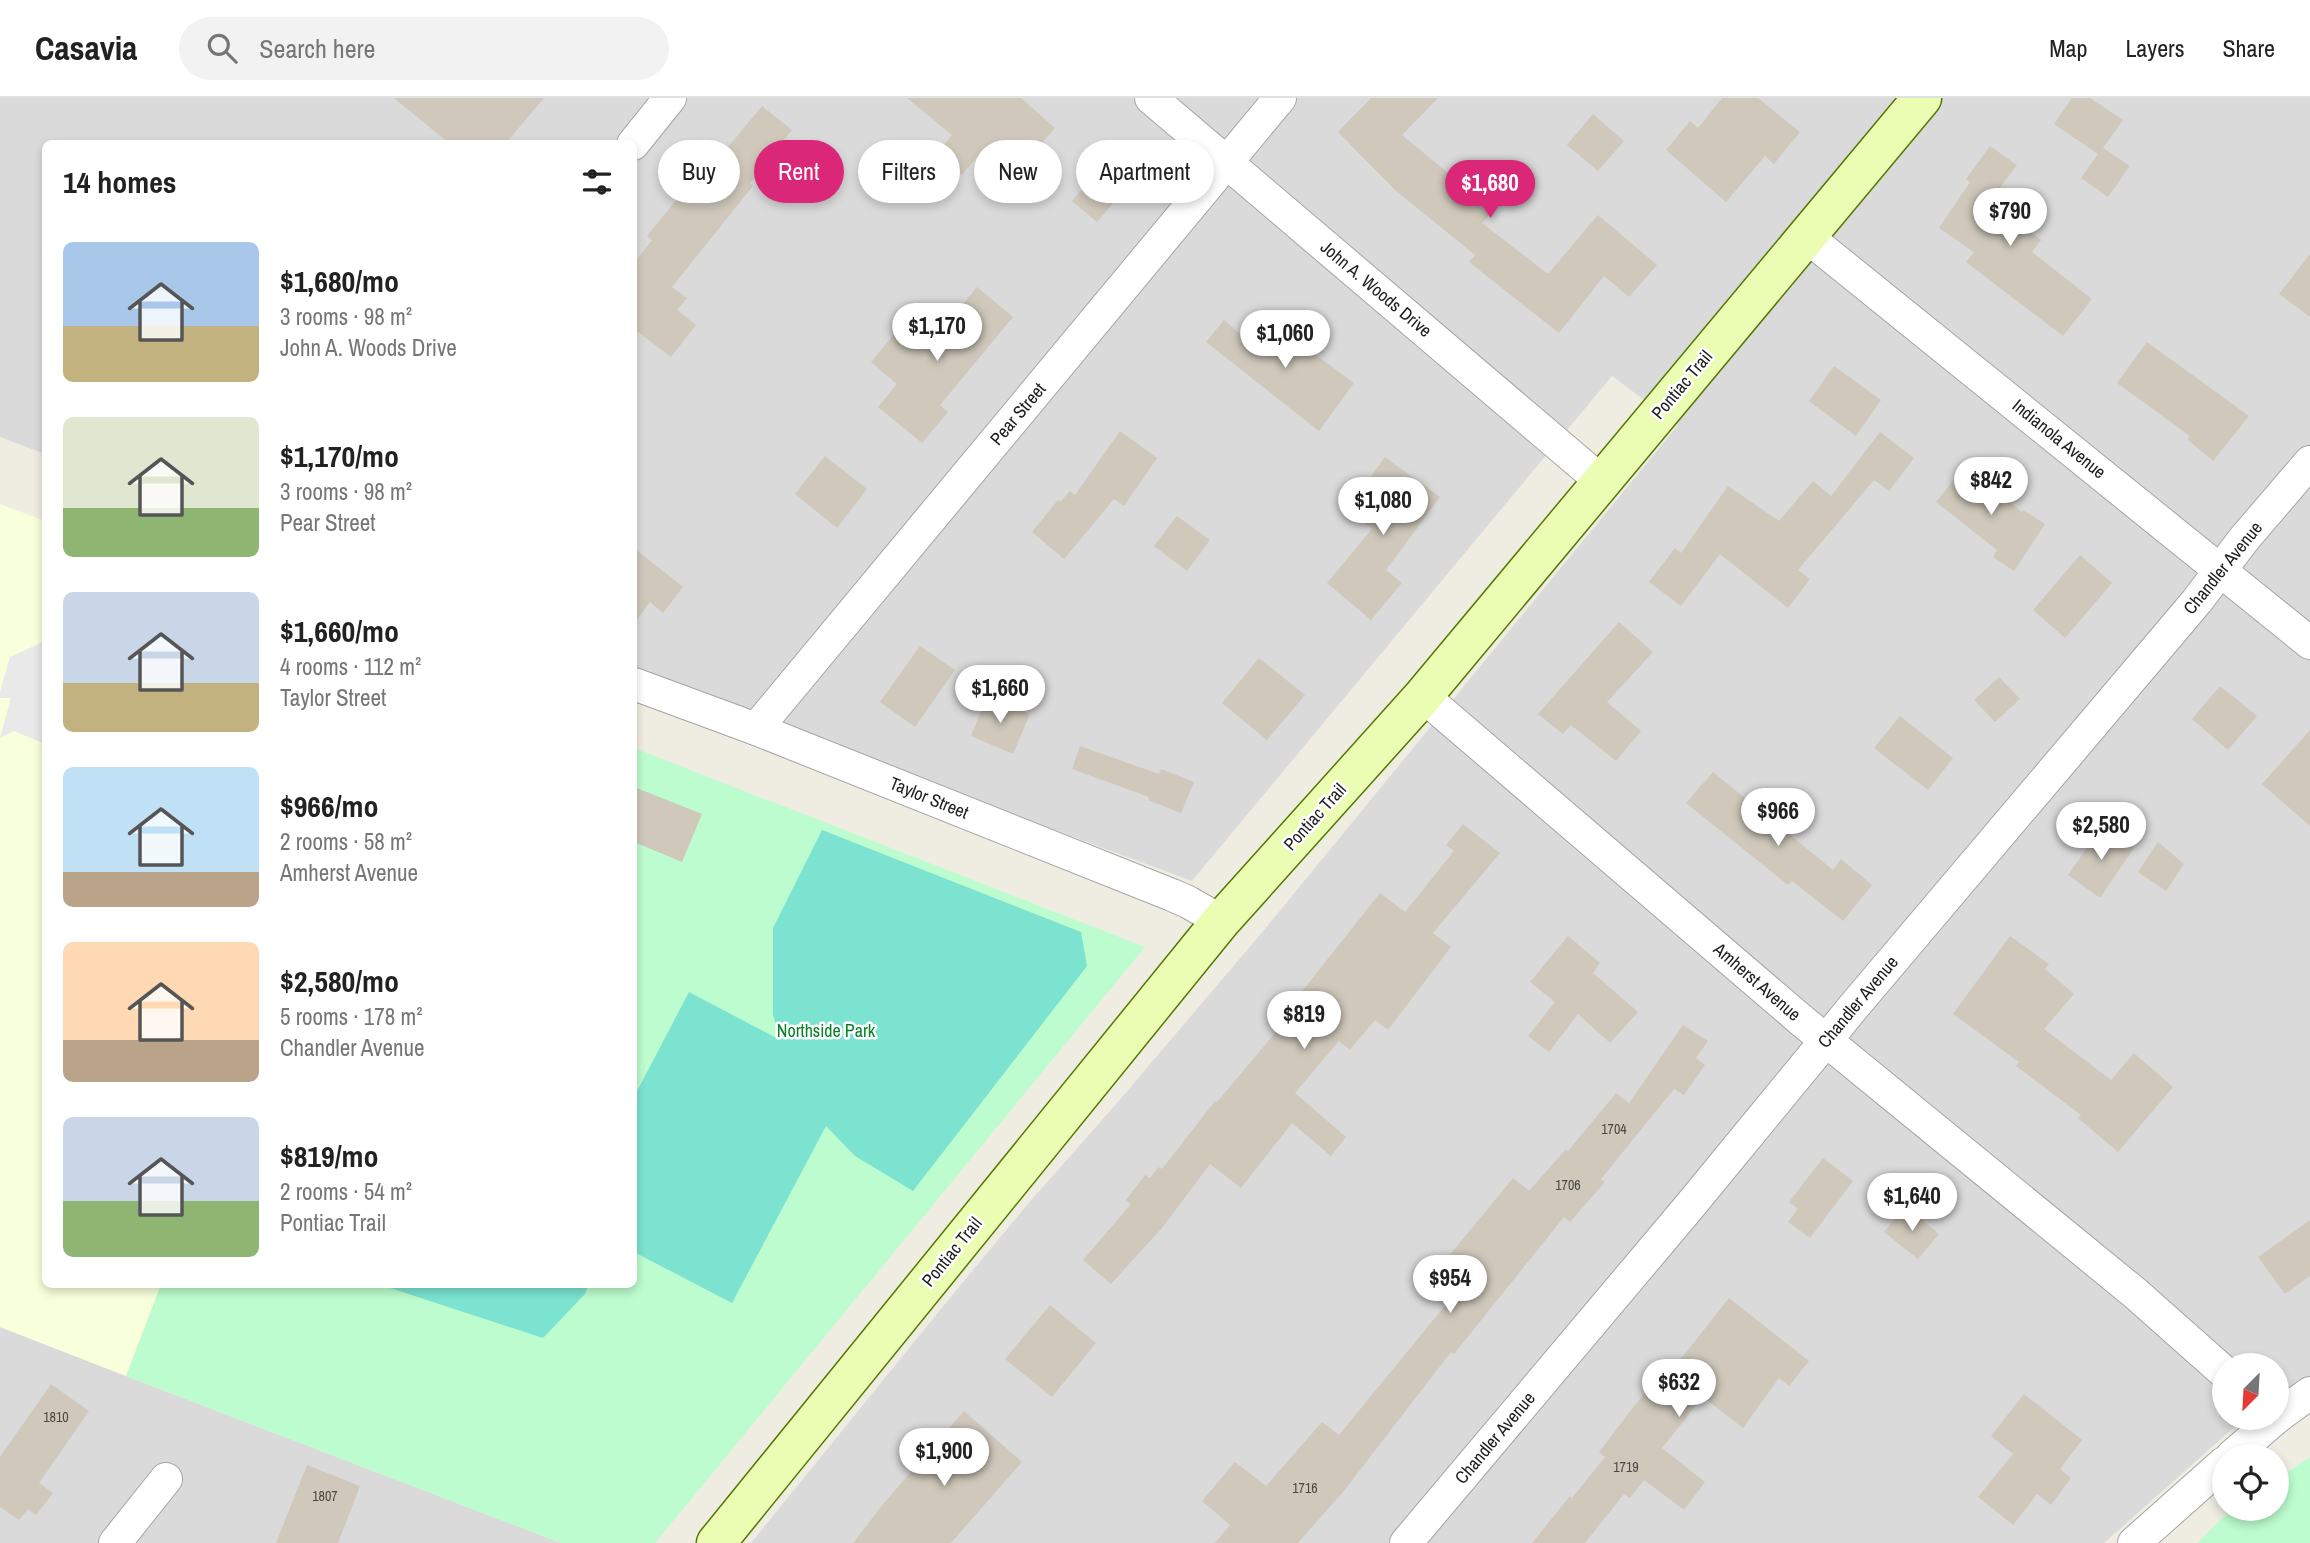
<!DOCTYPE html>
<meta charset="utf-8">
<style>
body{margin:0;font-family:"Archivo Narrow",sans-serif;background:#f2f2f2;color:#222;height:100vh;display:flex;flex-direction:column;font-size:26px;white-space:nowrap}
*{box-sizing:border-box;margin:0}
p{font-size:23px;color:#767676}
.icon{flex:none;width:38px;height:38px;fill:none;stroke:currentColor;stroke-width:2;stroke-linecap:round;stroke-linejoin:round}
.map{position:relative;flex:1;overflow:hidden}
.side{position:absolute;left:42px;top:42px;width:595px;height:1148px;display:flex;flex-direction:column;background:#fff;border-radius:10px;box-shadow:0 4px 10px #0003}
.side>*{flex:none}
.banner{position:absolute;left:658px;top:42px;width:665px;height:63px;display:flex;gap:14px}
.needle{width:46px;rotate:204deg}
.tools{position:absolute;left:2212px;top:1255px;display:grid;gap:14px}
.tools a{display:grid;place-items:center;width:77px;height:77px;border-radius:50%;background:#fff;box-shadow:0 4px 10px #0003;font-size:35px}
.price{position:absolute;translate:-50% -60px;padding:0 16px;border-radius:24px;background:#fff;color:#222;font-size:23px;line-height:46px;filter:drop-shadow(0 2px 4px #0008)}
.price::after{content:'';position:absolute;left:50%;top:42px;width:21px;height:16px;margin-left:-10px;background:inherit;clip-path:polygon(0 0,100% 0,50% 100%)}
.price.current{background:#db2777;color:#fff}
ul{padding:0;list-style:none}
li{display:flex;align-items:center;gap:21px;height:175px;padding:0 21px}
li span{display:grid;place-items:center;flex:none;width:196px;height:140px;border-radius:10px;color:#555}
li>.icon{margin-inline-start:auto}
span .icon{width:84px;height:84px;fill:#fffc;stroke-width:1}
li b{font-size:30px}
h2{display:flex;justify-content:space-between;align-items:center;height:84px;padding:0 21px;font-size:30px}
.chip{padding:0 24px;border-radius:32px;background:#fff;box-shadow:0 4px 10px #0003;font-size:24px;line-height:63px}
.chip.current{background:#db2777;color:#fff}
header{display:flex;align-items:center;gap:42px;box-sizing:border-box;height:98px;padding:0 35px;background:#fff;border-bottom:2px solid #e0e0e0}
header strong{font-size:33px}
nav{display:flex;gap:38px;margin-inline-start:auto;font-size:24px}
.search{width:490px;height:63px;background:#f2f2f2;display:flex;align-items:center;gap:18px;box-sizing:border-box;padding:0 24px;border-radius:38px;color:#767676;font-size:26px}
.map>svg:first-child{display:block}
.residential{fill:#dbdada}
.education{fill:#f8ffdb}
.park{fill:#bcfcce}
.pitch{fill:#7be3d0}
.parking{fill:#e9e9e9}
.building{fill:#cfc8bb}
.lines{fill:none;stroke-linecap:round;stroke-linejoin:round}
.street-casing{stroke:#a4a4a4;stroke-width:34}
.secondary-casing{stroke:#537800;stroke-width:41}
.street{stroke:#fff;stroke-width:32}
.secondary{stroke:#eafdb2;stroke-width:38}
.labels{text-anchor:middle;stroke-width:5;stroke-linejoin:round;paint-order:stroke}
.number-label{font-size:14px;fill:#4a4844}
.street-label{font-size:18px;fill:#1d1d1d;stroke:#fff}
.park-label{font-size:18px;fill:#058128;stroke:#fff}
</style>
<header>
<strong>Casavia</strong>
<div class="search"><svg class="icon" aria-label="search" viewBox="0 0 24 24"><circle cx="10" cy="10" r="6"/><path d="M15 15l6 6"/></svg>Search here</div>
<nav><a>Map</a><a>Layers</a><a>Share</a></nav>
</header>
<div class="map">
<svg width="2310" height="1445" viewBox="0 0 2310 1445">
<rect width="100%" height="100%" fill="#efede2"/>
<!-- residential -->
<g class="residential">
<polygon points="0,0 2310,0 2310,1278 2277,1301 2277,1267 2224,1267 2224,1320 2250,1320 2231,1332 2104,1445 751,1445 940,1212 1026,1108 1117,1005 1264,832 1678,327 1612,278 1192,783 634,575 634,46 46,46 45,356 0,339"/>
<polygon points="0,1229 126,1278 561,1445 0,1445"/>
</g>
<!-- education -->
<polygon class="education" points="0,406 45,423 46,1186 161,1187 126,1278 0,1229"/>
<!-- park -->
<g class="park">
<polygon points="634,650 1145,849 655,1445 561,1445 126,1278 161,1187 634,1186"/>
<polygon points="2310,1359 2310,1445 2198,1445 2220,1422 2236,1411 2277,1410 2277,1381"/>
</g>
<!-- pitch -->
<g class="pitch">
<polygon points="822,732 1081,834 1087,868 913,1093 855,1058 826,1028 732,1205 634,1154 634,999 689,894 780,942 773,916 773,830"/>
<polygon points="381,1187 588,1187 585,1196 543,1240"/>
</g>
<!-- parking -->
<polygon class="parking" points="45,543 45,646 14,633 0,640 11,600 0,600 0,594 10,559"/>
<!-- building -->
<g class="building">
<polygon points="394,0 544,0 505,46 450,46"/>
<polygon points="907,0 1021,0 1055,30 1013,78 983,52 962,77 937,55 952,37"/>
<polygon points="1371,0 1438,0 1402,37 1493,112 1482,125 1548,176 1598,117 1657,167 1629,199 1604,178 1559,235 1469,164 1475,157 1395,92 1338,34"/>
<polygon points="1722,0 1758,0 1800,34 1774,66 1765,58 1726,104 1666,52 1690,23 1698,30"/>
<polygon points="2072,0 2090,0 2123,22 2103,50 2130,68 2108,99 2081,80 2098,56 2054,26"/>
<polygon points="762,8 792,32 750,85 753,88 672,189 687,200 677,212 696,227 671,259 634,231 634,166 652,142 647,138 685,91 690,95"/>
<polygon points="1593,16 1624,43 1598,73 1567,47"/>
<polygon points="1990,48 2017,67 1990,103 2041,142 2032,154 2092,201 2063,238 1966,164 1974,154 1939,130 1970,84 1966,81"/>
<polygon points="1111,57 1136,78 1097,124 1072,103"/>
<polygon points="2310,156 2310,219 2279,196"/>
<polygon points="977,189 1013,219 940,307 948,314 922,345 878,309 897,286 871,264 901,228 927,249"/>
<polygon points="1271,220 1297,243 1354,285 1319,333 1206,244 1224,222 1251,245"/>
<polygon points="2147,244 2249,318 2213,363 2187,341 2190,338 2117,285"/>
<polygon points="1834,268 1881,302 1856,338 1809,303"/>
<polygon points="1120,333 1157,360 1124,408 1114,401 1064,461 1032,434 1058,402 1060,404 1070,393 1075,397"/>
<polygon points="1880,334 1914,360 1889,393 1874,382 1798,472 1810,481 1788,510 1720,456 1681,508 1649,484 1675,450 1681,455 1728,388 1779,423 1813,383 1831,398"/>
<polygon points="825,358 867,391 837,430 795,396"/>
<polygon points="1385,359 1440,399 1386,472 1402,485 1371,522 1327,485 1372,431 1361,423 1376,403 1361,392"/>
<polygon points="1965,368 2022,414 2023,412 2045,426 2014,473 1993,459 1997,452 1936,404"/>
<polygon points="1177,418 1210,442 1187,473 1154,448"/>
<polygon points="634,450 683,489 663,515 650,504 634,526"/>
<polygon points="2080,457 2112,485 2065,540 2033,512"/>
<polygon points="1619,524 1653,554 1607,604 1641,633 1616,663 1571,627 1563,636 1538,616"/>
<polygon points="920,548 955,572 915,629 880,604"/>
<polygon points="1259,560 1305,597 1267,642 1222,605"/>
<polygon points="1999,579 2020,601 1995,624 1974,602"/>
<polygon points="2220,588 2257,618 2228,652 2192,621"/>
<polygon points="987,599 1030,616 1013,656 971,638"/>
<polygon points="1900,618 1953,660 1928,692 1874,650"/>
<polygon points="2310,632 2310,728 2262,686"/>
<polygon points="1080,648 1159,676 1161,671 1194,684 1181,715 1148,702 1149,699 1072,671"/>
<polygon points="1713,674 1833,772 1841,761 1872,787 1843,823 1792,783 1788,787 1686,705"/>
<polygon points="634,689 702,716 682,764 634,744"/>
<polygon points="1463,726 1500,755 1433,835 1451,849 1388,932 1375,922 1350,952 1339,943 1295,995 1346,1039 1331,1058 1292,1025 1241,1090 1210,1066 1162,1130 1111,1186 1083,1162 1131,1106 1126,1102 1145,1077 1150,1080 1159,1069 1162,1071 1215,1003 1217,1004 1292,915 1288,911 1380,795 1405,814 1454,753 1446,747"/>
<polygon points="2102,728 2134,750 2100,800 2068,777"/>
<polygon points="2158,744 2184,766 2166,793 2138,774"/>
<polygon points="1568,838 1600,865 1593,875 1638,914 1610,945 1578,916 1549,954 1528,938 1555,904 1530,884"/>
<polygon points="2010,838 2049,866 2045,871 2074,896 2044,931 2111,982 2134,955 2173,989 2118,1054 2078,1020 2081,1017 2016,968 2019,964 1953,916"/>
<polygon points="1683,927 1708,943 1696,960 1705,967 1684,997 1674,991 1601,1081 1605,1084 1570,1124 1564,1119 1454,1256 1451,1254 1343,1394 1298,1445 1215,1445 1230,1427 1202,1403 1235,1364 1266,1388 1322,1324 1339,1337 1470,1177 1448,1159 1513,1080 1529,1093 1566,1051 1568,1053 1616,995 1629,1005"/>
<polygon points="1823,1060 1853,1083 1810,1140 1788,1124 1798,1111 1789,1104"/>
<polygon points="1906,1108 1939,1136 1918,1161 1884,1134"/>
<polygon points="2310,1122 2310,1178 2285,1196 2258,1159"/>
<polygon points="1729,1200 1809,1263 1789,1288 1779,1280 1743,1330 1703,1299 1662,1350 1705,1384 1684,1412 1644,1382 1630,1400 1624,1396 1585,1445 1532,1445 1570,1398 1572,1400 1605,1359 1599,1354 1635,1307 1671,1263 1676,1267"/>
<polygon points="1050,1207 1096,1245 1052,1299 1005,1261"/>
<polygon points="51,1286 89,1313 39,1385 53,1395 36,1417 28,1411 19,1422 0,1409 0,1359"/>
<polygon points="2024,1296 2082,1342 2060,1371 2071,1380 2051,1407 2037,1396 2013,1427 1978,1399 2013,1356 1991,1338"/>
<polygon points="964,1313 1022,1364 951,1445 853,1445 884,1405"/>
<polygon points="307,1367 360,1388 338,1445 276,1445"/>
</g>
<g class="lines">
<defs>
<g id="street">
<polyline points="1151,0 1601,383"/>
<polyline points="633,46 670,0"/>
<polyline points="1806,138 2310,545"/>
<polyline points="634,586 756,631 1172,797 1188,804 1221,823"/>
<polyline points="1423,598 1801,922 2135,1195 2224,1274"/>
<polyline points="756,631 1280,0"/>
<polyline points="2277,1319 2310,1295"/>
<polyline points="2232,1358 2276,1320"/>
<polyline points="115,1445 166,1381"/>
<polyline points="1406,1445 1689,1109 1855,907 2197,503 2244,441 2310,364"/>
<polyline points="2134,1445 2224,1365"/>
</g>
<polyline id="secondary" points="716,1445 1221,823 1423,598 1922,0"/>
</defs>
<!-- street casing -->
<use href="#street" class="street-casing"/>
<!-- secondary casing -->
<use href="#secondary" class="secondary-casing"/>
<!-- street -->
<use href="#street" class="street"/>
<!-- secondary -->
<use href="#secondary" class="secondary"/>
</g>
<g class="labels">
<!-- number labels -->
<g class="number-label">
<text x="1614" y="1036">1704</text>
<text x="1568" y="1092">1706</text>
<text x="56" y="1324">1810</text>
<text x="1626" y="1374">1719</text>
<text x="1305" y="1395">1716</text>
<text x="325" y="1403">1807</text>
</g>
<!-- street labels -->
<g class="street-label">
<text transform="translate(1376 191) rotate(40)" y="6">John A. Woods Drive</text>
<text transform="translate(1682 287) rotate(-50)" y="6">Pontiac Trail</text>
<text transform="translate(1018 316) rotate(-50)" y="6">Pear Street</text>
<text transform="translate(2059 341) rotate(39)" y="6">Indianola Avenue</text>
<text transform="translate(2223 470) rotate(-51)" y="6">Chandler Avenue</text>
<text transform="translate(929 700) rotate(22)" y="6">Taylor Street</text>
<text transform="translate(1315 719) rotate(-48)" y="6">Pontiac Trail</text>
<text transform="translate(1757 884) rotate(41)" y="6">Amherst Avenue</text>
<text transform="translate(1858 904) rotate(-50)" y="6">Chandler Avenue</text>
<text transform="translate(952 1154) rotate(-51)" y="6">Pontiac Trail</text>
<text transform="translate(1495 1340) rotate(-50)" y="6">Chandler Avenue</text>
</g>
<!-- park labels -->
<g class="park-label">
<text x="826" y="939">Northside Park</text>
</g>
</g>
</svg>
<div class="tools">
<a><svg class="needle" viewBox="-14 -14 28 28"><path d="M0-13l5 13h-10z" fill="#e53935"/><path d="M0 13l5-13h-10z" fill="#767676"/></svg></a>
<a><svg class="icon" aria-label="locate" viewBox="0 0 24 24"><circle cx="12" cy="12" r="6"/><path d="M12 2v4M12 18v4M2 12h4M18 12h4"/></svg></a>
</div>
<b class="price current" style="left:1490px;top:122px">$1,680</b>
<b class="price" style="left:2010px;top:150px">$790</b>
<b class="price" style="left:937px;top:265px">$1,170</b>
<b class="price" style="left:1285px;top:272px">$1,060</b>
<b class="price" style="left:1991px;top:419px">$842</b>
<b class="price" style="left:1383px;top:439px">$1,080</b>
<b class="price" style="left:1000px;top:627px">$1,660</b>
<b class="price" style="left:1778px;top:750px">$966</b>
<b class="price" style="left:2101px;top:764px">$2,580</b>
<b class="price" style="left:1304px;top:953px">$819</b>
<b class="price" style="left:1912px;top:1135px">$1,640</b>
<b class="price" style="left:1450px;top:1217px">$954</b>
<b class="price" style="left:1679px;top:1321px">$632</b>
<b class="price" style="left:944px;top:1390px">$1,900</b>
<div class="banner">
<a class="chip">Buy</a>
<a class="chip current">Rent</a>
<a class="chip">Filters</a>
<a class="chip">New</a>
<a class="chip">Apartment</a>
</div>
<section class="side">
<h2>14 homes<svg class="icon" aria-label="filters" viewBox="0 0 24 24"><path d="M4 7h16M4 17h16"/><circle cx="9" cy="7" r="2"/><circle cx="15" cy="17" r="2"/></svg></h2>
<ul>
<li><span style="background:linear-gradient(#a9c7e8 60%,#c2b280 0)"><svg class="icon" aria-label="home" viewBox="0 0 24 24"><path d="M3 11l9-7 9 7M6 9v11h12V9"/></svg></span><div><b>$1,680/mo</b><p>3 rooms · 98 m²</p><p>John A. Woods Drive</p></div></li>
<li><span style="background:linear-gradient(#dfe7d0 65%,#8fb573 0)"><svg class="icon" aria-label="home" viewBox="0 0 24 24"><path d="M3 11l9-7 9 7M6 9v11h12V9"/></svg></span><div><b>$1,170/mo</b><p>3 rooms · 98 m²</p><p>Pear Street</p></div></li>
<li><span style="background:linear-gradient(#c9d6e8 65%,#c2b280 0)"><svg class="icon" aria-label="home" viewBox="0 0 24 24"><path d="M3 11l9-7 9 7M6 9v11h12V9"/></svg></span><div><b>$1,660/mo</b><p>4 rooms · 112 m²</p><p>Taylor Street</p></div></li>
<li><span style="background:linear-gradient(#bfe0f5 75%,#b9a48a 0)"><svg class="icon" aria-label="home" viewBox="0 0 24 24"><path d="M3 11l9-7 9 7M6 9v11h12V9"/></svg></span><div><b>$966/mo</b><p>2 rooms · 58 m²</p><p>Amherst Avenue</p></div></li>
<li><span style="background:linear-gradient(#ffd9b3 70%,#b9a48a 0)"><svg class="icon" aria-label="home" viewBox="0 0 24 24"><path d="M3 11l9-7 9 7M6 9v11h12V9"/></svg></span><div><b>$2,580/mo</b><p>5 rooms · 178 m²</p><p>Chandler Avenue</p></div></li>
<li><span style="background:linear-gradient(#c9d6e8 60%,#8fb573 0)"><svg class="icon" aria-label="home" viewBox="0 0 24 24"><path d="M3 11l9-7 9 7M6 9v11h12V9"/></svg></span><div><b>$819/mo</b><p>2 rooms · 54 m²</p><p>Pontiac Trail</p></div></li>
</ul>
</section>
</div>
